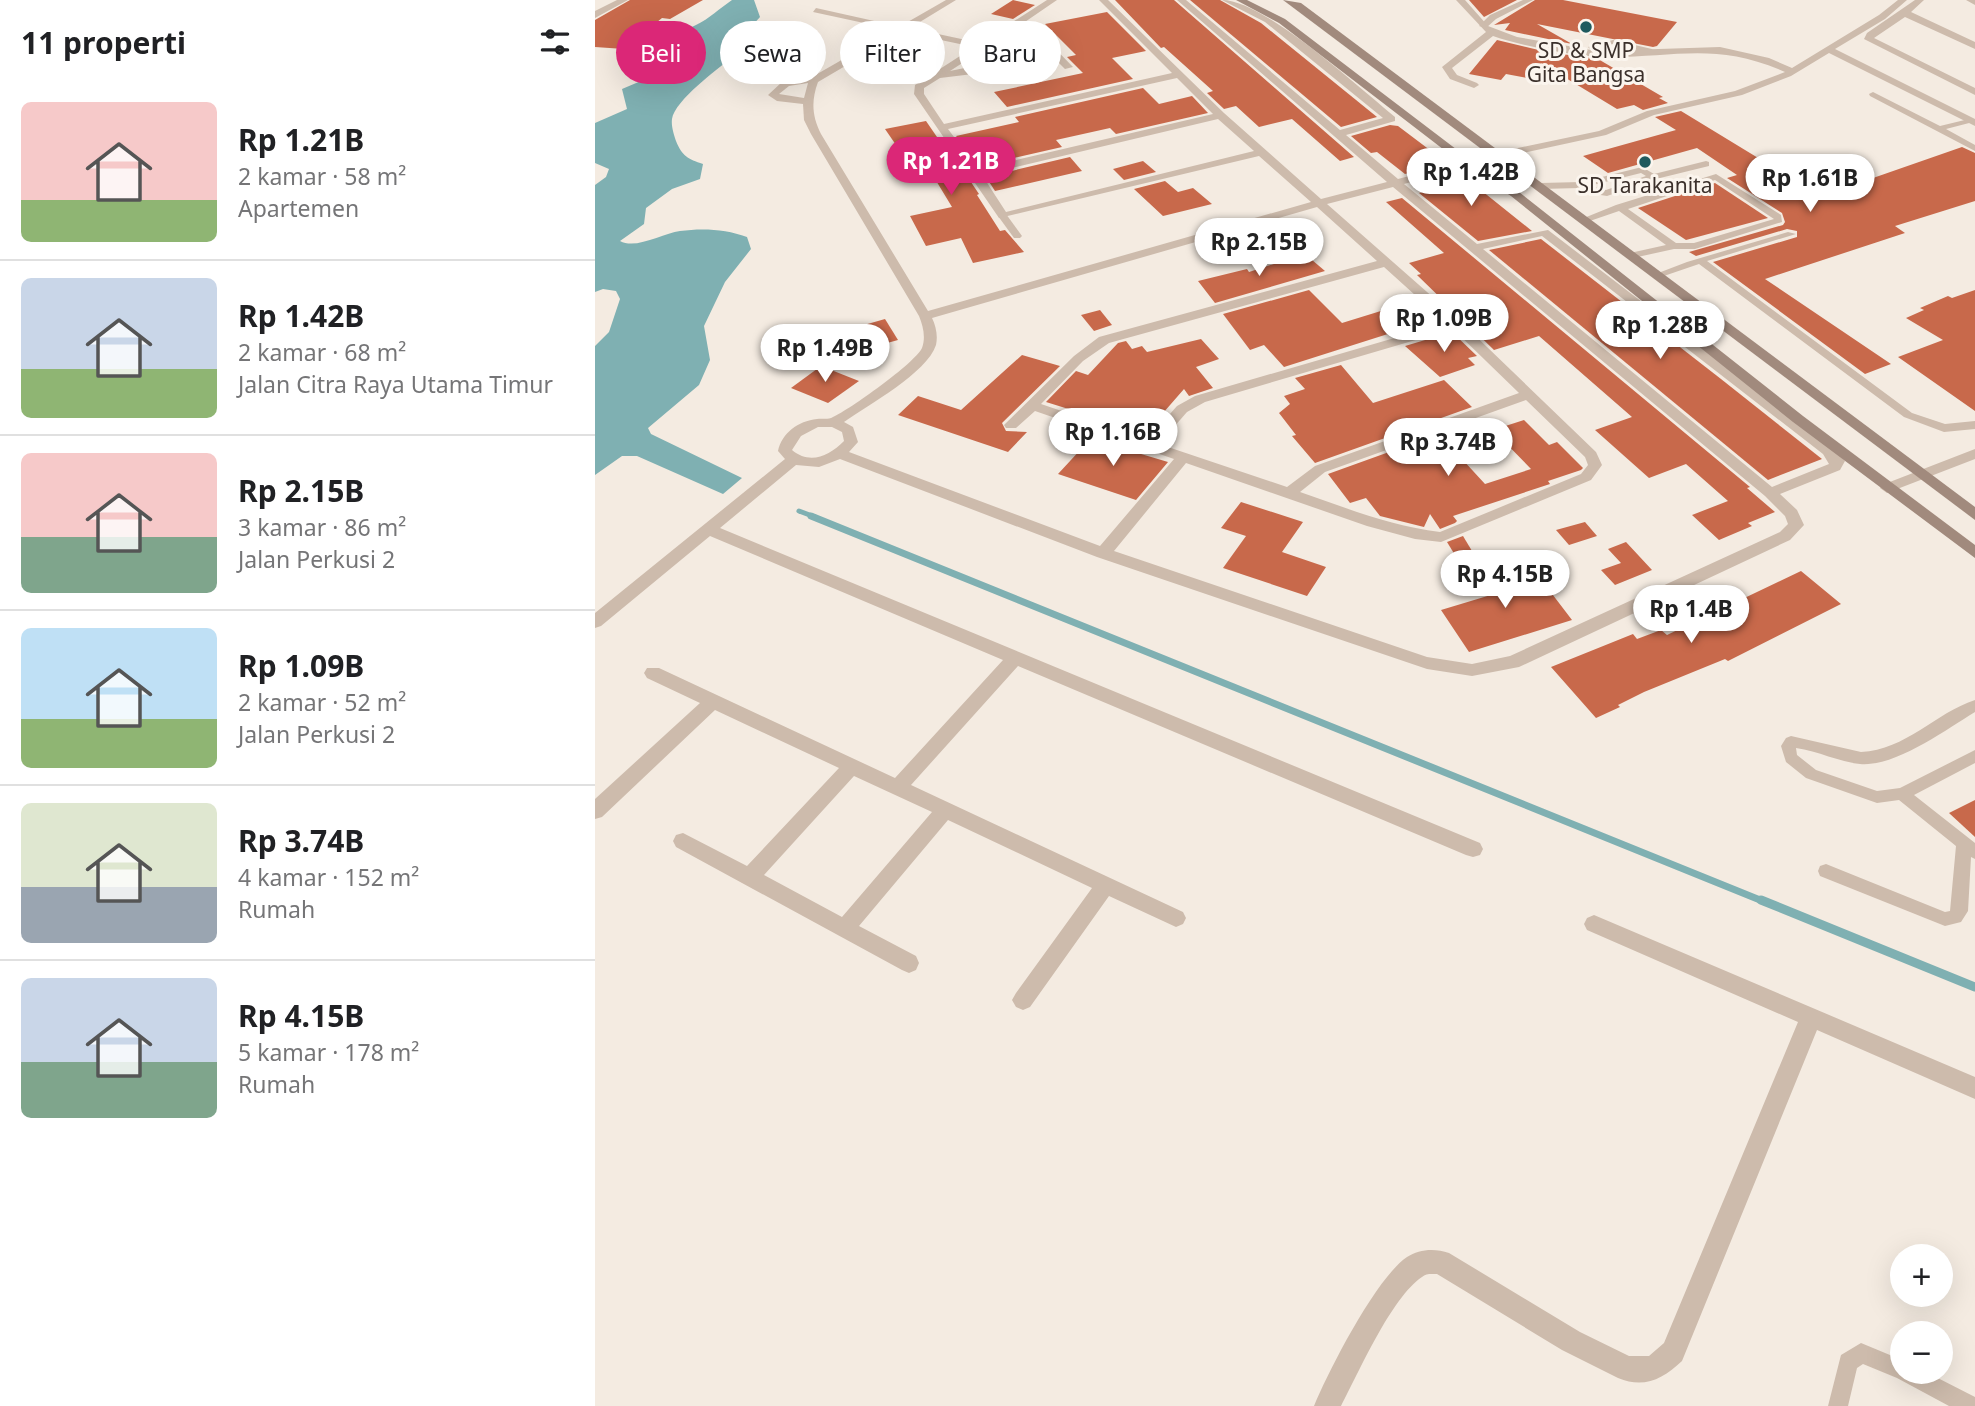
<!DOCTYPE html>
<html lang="id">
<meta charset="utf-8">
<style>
body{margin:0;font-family:"Noto Sans",sans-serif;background:#f6f6f6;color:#202124;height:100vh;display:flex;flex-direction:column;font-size:26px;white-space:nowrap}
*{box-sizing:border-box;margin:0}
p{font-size:23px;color:#757577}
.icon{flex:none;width:38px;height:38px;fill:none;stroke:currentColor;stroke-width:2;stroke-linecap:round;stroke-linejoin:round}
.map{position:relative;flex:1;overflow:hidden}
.sheet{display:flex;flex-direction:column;background:#fff;width:595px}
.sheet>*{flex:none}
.banner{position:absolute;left:21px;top:21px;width:665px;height:63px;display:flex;gap:14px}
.tools{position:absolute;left:1295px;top:1244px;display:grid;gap:14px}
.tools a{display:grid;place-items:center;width:63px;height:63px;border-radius:50%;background:#fff;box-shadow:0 7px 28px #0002;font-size:35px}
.price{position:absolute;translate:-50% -60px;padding:0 16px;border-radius:24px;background:#fff;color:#222;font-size:23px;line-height:46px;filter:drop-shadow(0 2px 4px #0008)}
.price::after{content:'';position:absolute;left:50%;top:42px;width:21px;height:16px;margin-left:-10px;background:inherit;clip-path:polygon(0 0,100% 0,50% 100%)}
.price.current{background:#db2777;color:#fff}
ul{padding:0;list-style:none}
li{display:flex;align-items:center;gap:21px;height:175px;padding:0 21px}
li+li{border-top:2px solid #e0e0e0}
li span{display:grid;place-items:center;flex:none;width:196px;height:140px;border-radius:10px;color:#555}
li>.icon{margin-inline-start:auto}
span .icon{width:84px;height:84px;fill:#fffc;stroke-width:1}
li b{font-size:30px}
h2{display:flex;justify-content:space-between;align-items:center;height:84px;padding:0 21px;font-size:30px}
.pill{padding:0 24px;border-radius:32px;background:#fff;box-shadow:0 7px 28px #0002;font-size:24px;line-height:63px}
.pill.current{background:#db2777;color:#fff}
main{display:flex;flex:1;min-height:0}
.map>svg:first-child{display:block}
.water{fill:#7fb0b2}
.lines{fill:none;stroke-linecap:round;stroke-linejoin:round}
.stream-far2{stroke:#7fb0b2;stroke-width:5}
.stream-far1{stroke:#7fb0b2;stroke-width:7}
.stream{stroke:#7fb0b2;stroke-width:9}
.building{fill:#c8694b}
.service{fill:#cdbbac;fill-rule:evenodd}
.minor{fill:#cdbbac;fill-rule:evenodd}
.tertiary{fill:#cdbbac;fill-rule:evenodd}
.secondary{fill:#a18a7d;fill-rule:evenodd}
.poi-dot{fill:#1f5a5e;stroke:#fbf5ee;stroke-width:2.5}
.labels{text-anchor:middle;stroke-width:6;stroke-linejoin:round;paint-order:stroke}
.far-poi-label{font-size:21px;fill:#3b302b;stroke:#fbf5ee}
</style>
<main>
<section class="sheet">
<h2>11 properti<svg class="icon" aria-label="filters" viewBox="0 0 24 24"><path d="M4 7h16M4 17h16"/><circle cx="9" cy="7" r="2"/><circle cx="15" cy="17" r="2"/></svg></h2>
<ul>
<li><span style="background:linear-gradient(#f6c9c9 70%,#8fb573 0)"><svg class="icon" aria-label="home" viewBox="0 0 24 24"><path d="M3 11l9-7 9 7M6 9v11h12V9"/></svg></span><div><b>Rp 1.21B</b><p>2 kamar · 58 m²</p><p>Apartemen</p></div></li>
<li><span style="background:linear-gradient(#c9d6e8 65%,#8fb573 0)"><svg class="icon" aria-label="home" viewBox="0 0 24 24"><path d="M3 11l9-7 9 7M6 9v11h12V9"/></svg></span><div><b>Rp 1.42B</b><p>2 kamar · 68 m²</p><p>Jalan Citra Raya Utama Timur</p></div></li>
<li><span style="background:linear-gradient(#f6c9c9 60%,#7fa58c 0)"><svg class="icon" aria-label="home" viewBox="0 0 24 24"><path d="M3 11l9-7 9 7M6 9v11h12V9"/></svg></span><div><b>Rp 2.15B</b><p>3 kamar · 86 m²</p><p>Jalan Perkusi 2</p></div></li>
<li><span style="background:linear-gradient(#bfe0f5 65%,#8fb573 0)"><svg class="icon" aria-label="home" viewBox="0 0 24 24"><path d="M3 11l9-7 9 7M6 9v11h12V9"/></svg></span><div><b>Rp 1.09B</b><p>2 kamar · 52 m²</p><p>Jalan Perkusi 2</p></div></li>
<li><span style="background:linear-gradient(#dfe7d0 60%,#9aa5b1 0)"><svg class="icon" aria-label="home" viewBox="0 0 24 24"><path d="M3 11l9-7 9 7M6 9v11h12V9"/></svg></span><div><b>Rp 3.74B</b><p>4 kamar · 152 m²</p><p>Rumah</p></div></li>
<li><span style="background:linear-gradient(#c9d6e8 60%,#7fa58c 0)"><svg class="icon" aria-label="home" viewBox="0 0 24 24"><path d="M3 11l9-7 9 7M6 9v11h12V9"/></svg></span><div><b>Rp 4.15B</b><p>5 kamar · 178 m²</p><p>Rumah</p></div></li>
</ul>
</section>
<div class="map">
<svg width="1380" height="1406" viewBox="0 0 1380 1406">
<rect width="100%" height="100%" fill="#f4ebe1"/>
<!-- water -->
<path class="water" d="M137 0H159L165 17 138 47 137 57C122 70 80 100 77 119 76 126 79 135 81 141 87 156 93 159 108 164L105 179 77 189 51 208 49 224 25 241C41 250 68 233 85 231 107 228 131 229 152 237L156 249 130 282 109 326 115 360 104 385 53 428 56 434 147 478 128 494 42 456H27L0 475V346L14 332 25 299 21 291 8 289 0 292V185L11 177 14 169 0 163V123L32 109 27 89 53 78 57 72 55 68 30 63C46 34 76 38 101 25 114 19 125 8 137 0Z"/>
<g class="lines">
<!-- stream-far2 -->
<polyline class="stream-far2" points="204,511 220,517"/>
<!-- stream-far1 -->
<polyline class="stream-far1" points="216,516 1170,902"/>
<!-- stream -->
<polyline class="stream" points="1166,900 1380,987"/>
</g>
<!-- building -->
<g class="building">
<polygon points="35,0 108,0 75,19 67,18 29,49 0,47 0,20"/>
<polygon points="418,0 440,5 418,19 396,14"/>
<polygon points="520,0 579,0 759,157 745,161 697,119 664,127 641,106 629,109 612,93 618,91 569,47 566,48"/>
<polygon points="595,0 625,0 666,23 782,117 746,127"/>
<polygon points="874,0 922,0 889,17"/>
<polygon points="940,0 968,0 1082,22 1062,46 1058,47 942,24 977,44 910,30 915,23 899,25"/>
<polygon points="512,12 551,51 517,58 538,79 412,107 399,92 488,73 472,57 481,55 450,24"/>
<polygon points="902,40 952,52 1003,59 1068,97 1064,98 1073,103 1048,110 1039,105 1022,109 946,63 937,79 911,74 906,80 874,74"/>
<polygon points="315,57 347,64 318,83 287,75"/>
<polygon points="548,88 564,104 597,96 613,113 521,134 515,128 461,140 467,147 384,166 361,136 424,122 420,117"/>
<polygon points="1086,111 1173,164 1182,162 1235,193 1367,147 1380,153 1380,201 1300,226 1310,233 1170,279 1296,364 1270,374 1118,262 1202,237 1202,231 1192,229 1101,256 1094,252 1188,225 1190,222 1187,213 1132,178 1142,175 1102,148 1013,173 988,156 1081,130 1060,117"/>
<polygon points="331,121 342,137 347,139 384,194 382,195 405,231 410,230 429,252 378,263 366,238 331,246 315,216 357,207 337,174 323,177 290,129"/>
<polygon points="795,125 803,126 852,163 810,174 782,152 776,153 756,136"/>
<polygon points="475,157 487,171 400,191 391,177"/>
<polygon points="548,161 561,172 529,180 518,169"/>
<polygon points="863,172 892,195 937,231 883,241 824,193 831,191 821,183"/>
<polygon points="570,181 583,192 598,188 617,204 568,216 539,189"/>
<polygon points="1120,183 1173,218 1091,240 1043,208"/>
<polygon points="807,198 1155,487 1152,488 1180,512 1153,523 1157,526 1124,540 1097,515 1133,501 1091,464 1054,478 1000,430 1037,417 944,336 899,350 822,275 826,274 814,263 849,253 791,202"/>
<polygon points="707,230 725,246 700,253 682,237"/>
<polygon points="946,239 1126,379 1227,459 1173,480 894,250"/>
<polygon points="710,254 730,271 620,303 603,281 652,269 654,272"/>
<polygon points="714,290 747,323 802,306 826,328 799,335 796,333 689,367 669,345 655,350 628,314"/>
<polygon points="1380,290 1380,411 1303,357 1348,340 1311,318 1329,310 1325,308 1353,296 1357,298"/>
<polygon points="505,310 517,325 499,331 486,315"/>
<polygon points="290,319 303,340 260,352 248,331"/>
<polygon points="857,332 882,356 873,358 880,365 845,377 810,346"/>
<polygon points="606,339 624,359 601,367 618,388 594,396 589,389 548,436 510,423 512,421 451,402 481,371 493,375 523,343 531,341 537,349 547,346 552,352"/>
<polygon points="427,355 465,366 407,423 411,431 432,432 413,452 303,415 323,396 366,410"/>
<polygon points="746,365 778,403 849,380 877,407 720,463 697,436 701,435 684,413 695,404 689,396 710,389 700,378"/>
<polygon points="226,366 264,381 233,403 196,388"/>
<polygon points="929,420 954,445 962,442 988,468 986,470 953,481 955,484 858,516 862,521 860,523 845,529 835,514 829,527 785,516 771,498 755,503 733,474 844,434 890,484 936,469 898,430"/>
<polygon points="500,434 538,448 536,451 573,462 541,500 463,474"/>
<polygon points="646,502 708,522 687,552 731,567 712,596 628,568 651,536 626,528"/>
<polygon points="990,522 1002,536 974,545 961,530"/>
<polygon points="868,536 880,556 863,560 852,542"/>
<polygon points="1031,542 1057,570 1020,585 1006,570 1026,563 1013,549"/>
<polygon points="900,550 930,588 948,582 977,620 874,652 846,610 909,591 881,556"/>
<polygon points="1206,571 1246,604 1133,661 1130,659 1049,692 1023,705 1025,707 1001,718 956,667 1038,634 1042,639 1066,630 1072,635"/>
<polygon points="1380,800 1380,837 1354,813"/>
</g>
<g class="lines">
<!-- service -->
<g class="service">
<polygon points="928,0 938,0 901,19 891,28 884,26 895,15"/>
<polygon points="221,8 306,27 310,29 306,31 218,12"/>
<polygon points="1018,40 1057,49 1058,51 1054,53 1018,44 1002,48 1005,53 1001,55 993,47"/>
<polygon points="1278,92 1345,126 1378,118 1378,122 1351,129 1380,145 1380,151 1275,96 1274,94"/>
<path d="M1111 161 1114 162V166L1061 179 1012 196 993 193 985 188 945 189 941 186 945 183 987 182 1047 167 1059 174ZM1046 173 1051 176 1011 190 994 186Z"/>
<path d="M1121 174 1186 215 1187 222 1100 249H1079L1038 258 1035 257V253L1071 245 1024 211 989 223 984 220 1021 205ZM1120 180 1179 219 1099 243H1081L1033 209Z"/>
<polygon points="405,214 411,214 427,236 425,238 419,238 403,216"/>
<polygon points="1193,232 1201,234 1112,261 1317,413 1350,424 1380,421 1380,429 1349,432 1309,417 1104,264 1063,278 1058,275 1092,262"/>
<path d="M1380 700V712C1350 730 1301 767 1265 764 1244 762 1223 751 1201 748L1202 755 1221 770 1282 791 1305 788 1380 750V763L1319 795 1380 843V859L1376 857 1373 911 1366 922 1350 926 1225 876 1223 871 1225 866 1231 864 1350 912 1355 911 1361 846 1304 800 1282 803 1211 778 1191 762 1186 746 1191 738 1196 736 1266 752C1311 750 1340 713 1380 700Z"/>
<polygon points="1266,1343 1307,1360 1307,1372 1331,1372 1380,1397 1380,1406 1354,1406 1302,1378 1268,1364 1262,1368 1253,1406 1233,1406 1246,1355"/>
</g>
<!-- minor -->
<g class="minor">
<polygon points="22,0 33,0 0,18 0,11"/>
<path d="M351 0H361L315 28 385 43 452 0H462L424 26 442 30 478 67 470 69 456 55 378 74 345 78 329 88V94L349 124 577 73 504 0H513L629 113 726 199 792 182 582 0H591L745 130 788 118 670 22 627 0C669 0 764 88 800 117V121L751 135 803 179 904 152 1004 131 1052 111 1140 91 1190 72C1120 41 1080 58 1009 57 978 56 927 46 898 36L857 68 862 75 882 83 884 85 879 88 855 79 847 67 891 32 861 0H870L893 26 922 37 1002 51 1125 47 1174 58 1197 68 1284 15 1303 0H1312L1290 19 1240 49 1380 119V126L1234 53 1196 76 1147 95 1059 115 1011 135 905 158 809 184 882 244 953 230 1238 448 1250 461 1245 470 1185 494 1202 510 1209 525 1195 540 924 667 877 676 832 669 502 557 245 459 224 467 201 465 125 528 885 843 888 849 885 855 878 857 871 855 423 666 316 785 588 912 591 918 588 924 581 927 514 896 435 1007 428 1010 421 1007 417 1000 421 993 497 888 353 820 264 926 321 956 324 963 321 970 314 973 307 970 81 847 78 841 81 835 88 833 152 866 244 768 120 710 7 817 0 819V799L105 703 52 678 49 673 52 668H64L300 778 408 660 115 536 6 626 0 628V613L190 459 183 451C187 433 203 421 222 419 227 418 233 420 238 417 254 410 320 363 327 348 331 337 328 326 324 316L216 134 209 120 208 104 182 101 173 95 187 82 217 77ZM418 30 436 34 452 51 355 71ZM308 32 379 47 320 85 319 94 404 218 664 156 716 202 333 311 226 134C217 116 216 101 223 82ZM582 78 618 114 383 169 353 129ZM213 83 209 98 184 94 194 86ZM623 119 659 151 411 212 387 175ZM798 187 1170 496 1190 516 1193 524 1185 532 915 656 877 664 832 657 519 551 591 463 772 526 820 539 846 542 996 480 1007 465 1001 452 865 321 732 204ZM722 207 782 261 504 337 479 356 409 425 411 428H421L440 411 579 459 505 546 254 452 263 442 258 427 249 422C273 405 332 373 341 345 343 336 341 326 337 318ZM947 236 1228 454 1234 464 1177 487 888 249ZM789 267 851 323 600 396 582 406 552 440 446 404 488 361 514 343ZM858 329 924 393 720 466 692 487 564 444 592 412 610 402ZM931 400 990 457 993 465 986 474 845 532C796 526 751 508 705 492L730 472ZM223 427H237L247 432 249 441C234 456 215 465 197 450L206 436ZM259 776 337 812 247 917 169 875Z"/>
<polygon points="1320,0 1329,0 1316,12 1380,42 1380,49 1310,17 1279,38 1380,88 1380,95 1269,39 1272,33"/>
<polygon points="1371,0 1380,0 1380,5"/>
<path d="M999 915 1380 1077V1099L1222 1030 1087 1361C1068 1379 1049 1389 1023 1378L967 1350 842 1274C837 1274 831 1273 827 1277 796 1298 764 1372 746 1406H719C734 1370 781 1278 812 1257 824 1249 840 1248 854 1253L985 1332 1034 1356H1054L1069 1343 1203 1022 992 930 989 924 992 918Z"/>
</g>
<!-- tertiary -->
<polygon class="tertiary" points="1380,449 1380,459 1297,491 1292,493 1285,488 1287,485"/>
<!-- secondary -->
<g class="secondary">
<polygon points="641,0 652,0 690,19 878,162 924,192 1208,416 1380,545 1380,558 1198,422 916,196 870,166 684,23"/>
<polygon points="688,0 706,3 1380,507 1380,520"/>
</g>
</g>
<!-- markers -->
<g class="poi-dot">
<circle cx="991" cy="27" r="7"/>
<circle cx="1050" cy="162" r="7"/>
</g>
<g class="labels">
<!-- far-poi labels -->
<g class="far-poi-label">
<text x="991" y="58">SD &amp; SMP<tspan x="991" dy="24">Gita Bangsa</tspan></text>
<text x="1050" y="193">SD Tarakanita</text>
</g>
</g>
</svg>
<div class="tools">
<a>+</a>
<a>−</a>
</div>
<b class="price current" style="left:356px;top:197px">Rp 1.21B</b>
<b class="price" style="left:876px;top:208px">Rp 1.42B</b>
<b class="price" style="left:1215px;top:214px">Rp 1.61B</b>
<b class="price" style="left:664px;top:278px">Rp 2.15B</b>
<b class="price" style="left:849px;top:354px">Rp 1.09B</b>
<b class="price" style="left:1065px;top:361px">Rp 1.28B</b>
<b class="price" style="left:230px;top:384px">Rp 1.49B</b>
<b class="price" style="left:518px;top:468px">Rp 1.16B</b>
<b class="price" style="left:853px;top:478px">Rp 3.74B</b>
<b class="price" style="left:910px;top:610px">Rp 4.15B</b>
<b class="price" style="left:1096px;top:645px">Rp 1.4B</b>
<div class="banner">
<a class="pill current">Beli</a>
<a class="pill">Sewa</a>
<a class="pill">Filter</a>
<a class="pill">Baru</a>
</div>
</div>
</main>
